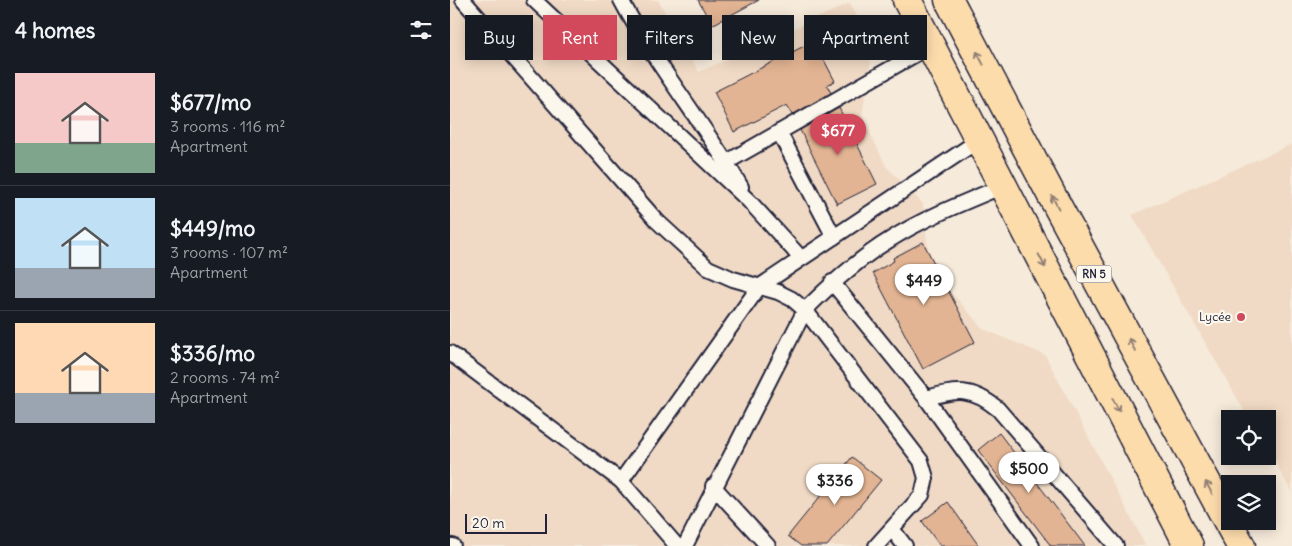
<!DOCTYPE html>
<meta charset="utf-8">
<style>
body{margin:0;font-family:Delius,sans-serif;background:#242831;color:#f1f3f6;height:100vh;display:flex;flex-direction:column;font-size:19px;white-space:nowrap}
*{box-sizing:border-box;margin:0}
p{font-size:16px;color:#9ea1a6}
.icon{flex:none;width:28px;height:28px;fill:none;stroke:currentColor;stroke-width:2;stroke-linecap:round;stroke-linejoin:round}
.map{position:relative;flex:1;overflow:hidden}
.side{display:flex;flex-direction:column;background:#171b24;width:450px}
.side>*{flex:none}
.guide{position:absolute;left:15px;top:15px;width:475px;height:45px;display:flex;gap:10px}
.controls{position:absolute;left:771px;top:410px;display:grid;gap:10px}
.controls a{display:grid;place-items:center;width:55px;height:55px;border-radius:0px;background:#171b24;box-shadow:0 2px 12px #0003;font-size:25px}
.scale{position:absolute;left:15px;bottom:12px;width:82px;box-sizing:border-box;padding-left:5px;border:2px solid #22223b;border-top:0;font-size:14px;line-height:18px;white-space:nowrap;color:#22223b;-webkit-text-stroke:4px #fbf7ec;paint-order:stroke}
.price{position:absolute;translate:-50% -42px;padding:0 11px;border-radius:18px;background:#fff;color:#222;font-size:16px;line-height:32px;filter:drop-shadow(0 1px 2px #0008)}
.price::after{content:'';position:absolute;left:50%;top:30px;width:15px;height:11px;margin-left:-8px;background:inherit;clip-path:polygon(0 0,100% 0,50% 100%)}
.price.current{background:#d1495b;color:#fff}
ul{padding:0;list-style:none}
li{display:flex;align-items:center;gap:15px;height:125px;padding:0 15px}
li+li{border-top:1px solid #363941}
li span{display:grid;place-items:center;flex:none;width:140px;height:100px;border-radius:0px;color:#555}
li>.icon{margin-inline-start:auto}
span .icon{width:60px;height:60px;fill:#fffc;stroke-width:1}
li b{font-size:21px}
h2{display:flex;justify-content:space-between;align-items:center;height:60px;padding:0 15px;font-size:21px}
.tag{padding:0 18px;border-radius:0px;background:#171b24;box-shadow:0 2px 12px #0003;font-size:18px;line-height:45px}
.tag.current{background:#d1495b;color:#fff}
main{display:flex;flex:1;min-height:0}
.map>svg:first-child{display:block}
.built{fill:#f0dac5}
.building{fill:#e2b493;stroke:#22223b}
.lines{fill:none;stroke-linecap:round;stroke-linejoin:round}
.lane-casing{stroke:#22223b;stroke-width:18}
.highway-casing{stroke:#22223b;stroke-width:31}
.lane{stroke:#fbf7ec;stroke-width:14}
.highway{stroke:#fddcac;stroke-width:28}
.oneway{stroke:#907f74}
.poi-dot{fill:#d1495b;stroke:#fbf7ec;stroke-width:2}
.labels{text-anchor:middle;stroke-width:4.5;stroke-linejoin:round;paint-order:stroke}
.shield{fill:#fbf7ec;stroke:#636270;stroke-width:1}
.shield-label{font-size:11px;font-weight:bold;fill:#22223b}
.poi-label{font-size:12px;fill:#22223b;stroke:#fbf7ec;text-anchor:end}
</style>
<main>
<section class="side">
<h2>4 homes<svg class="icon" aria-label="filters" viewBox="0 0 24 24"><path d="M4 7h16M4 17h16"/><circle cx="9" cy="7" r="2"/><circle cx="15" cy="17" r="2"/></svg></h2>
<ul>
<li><span style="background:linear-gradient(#f6c9c9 70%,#7fa58c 0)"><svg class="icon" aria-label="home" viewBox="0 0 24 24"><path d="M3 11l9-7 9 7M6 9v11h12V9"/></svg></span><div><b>$677/mo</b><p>3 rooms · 116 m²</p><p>Apartment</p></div></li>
<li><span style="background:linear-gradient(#bfe0f5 70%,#9aa5b1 0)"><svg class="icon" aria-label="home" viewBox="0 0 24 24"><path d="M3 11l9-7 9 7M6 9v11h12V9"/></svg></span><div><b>$449/mo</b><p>3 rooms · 107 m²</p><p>Apartment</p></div></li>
<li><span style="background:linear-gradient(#ffd9b3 70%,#9aa5b1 0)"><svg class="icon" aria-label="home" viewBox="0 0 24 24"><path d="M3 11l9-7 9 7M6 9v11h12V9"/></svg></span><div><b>$336/mo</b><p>2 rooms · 74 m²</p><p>Apartment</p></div></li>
</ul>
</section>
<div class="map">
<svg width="842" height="546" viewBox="0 0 842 546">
<rect width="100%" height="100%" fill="#f6eada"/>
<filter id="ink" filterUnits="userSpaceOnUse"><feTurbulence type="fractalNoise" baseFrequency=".02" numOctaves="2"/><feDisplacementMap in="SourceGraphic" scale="10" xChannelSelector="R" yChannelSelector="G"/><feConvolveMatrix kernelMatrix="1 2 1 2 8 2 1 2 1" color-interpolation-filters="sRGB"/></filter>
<g filter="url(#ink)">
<!-- built -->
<g class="built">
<polygon points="0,0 208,0 249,72 400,3 423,47 412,116 436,166 473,204 478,248 496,286 533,329 595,355 696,546 0,546"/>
<polygon points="842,144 842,493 818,450 818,419 799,419 682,215"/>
</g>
<!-- building -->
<g class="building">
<polygon points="248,0 309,0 262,25"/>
<polygon points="218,24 228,50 214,55 199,31"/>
<polygon points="364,41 385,81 377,85 381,93 342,115 337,105 284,132 264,92"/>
<polygon points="389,108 427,184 387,204 350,130"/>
<polygon points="473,242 525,342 473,369 423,273 444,261 443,258"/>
<polygon points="549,433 588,484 635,546 601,546 528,450"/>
<polygon points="402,457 431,480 377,546 351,546 338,536"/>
<polygon points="498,502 529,546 490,546 472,521"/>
</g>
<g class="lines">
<defs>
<g id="lane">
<polyline points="13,0 207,221 258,268 283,279 328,292 342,299 355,310 471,461 476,478 472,495 426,546"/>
<polyline points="84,0 299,201 351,258"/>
<path d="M171 0C206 66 254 123 291 187"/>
<polyline points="329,132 384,237"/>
<polyline points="277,162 480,46"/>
<polyline points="382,282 476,398 582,546"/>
<polyline points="0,353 171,481 309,287 529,140"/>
<path d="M476 398C507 390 521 387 548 409L666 546"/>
<polyline points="171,481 227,546"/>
<polyline points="263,486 318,546"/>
<polyline points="442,529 455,546"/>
<polyline points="0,546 3,546"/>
<path d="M235 546 355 310C381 284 409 258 441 239 476 217 515 202 553 186"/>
</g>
<g id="highway">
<polyline points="457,0 739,546"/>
<polyline points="499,0 602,196 791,546"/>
</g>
</defs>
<!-- lane casing -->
<use href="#lane" class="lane-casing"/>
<!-- highway casing -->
<use href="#highway" class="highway-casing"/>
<!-- lane -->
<use href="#lane" class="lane"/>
<!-- highway -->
<use href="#highway" class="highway"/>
</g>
<!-- one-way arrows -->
<defs><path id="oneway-shaft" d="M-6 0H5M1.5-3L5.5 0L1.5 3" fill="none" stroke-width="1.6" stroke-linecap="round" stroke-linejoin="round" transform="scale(1.25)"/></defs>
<g class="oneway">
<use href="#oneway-shaft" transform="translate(530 58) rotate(-118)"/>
<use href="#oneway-shaft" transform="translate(605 202) rotate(-118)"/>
<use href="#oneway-shaft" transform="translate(592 261) rotate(63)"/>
<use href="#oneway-shaft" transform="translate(682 345) rotate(-118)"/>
<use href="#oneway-shaft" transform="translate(666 405) rotate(63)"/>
<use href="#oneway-shaft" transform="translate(759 488) rotate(-118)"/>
</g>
</g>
<!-- markers -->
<circle class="poi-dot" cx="791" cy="317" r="5"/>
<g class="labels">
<!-- shield labels -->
<rect class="shield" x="626.5" y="265.5" width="35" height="17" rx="4"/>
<g class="shield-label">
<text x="644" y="278">RN 5</text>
</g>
<!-- poi labels -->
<g class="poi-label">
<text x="781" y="321">Lycée</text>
</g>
</g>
</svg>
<div class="controls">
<a><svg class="icon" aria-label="locate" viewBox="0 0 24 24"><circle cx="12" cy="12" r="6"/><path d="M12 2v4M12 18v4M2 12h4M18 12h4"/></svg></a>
<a><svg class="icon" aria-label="layers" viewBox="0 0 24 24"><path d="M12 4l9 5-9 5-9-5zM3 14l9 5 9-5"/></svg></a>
</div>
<div class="scale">20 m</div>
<b class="price current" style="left:388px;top:156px">$677</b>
<b class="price" style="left:474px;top:306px">$449</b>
<b class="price" style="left:579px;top:494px">$500</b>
<b class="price" style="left:385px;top:506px">$336</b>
<div class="guide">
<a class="tag">Buy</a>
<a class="tag current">Rent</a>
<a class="tag">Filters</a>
<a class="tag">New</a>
<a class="tag">Apartment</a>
</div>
</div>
</main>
